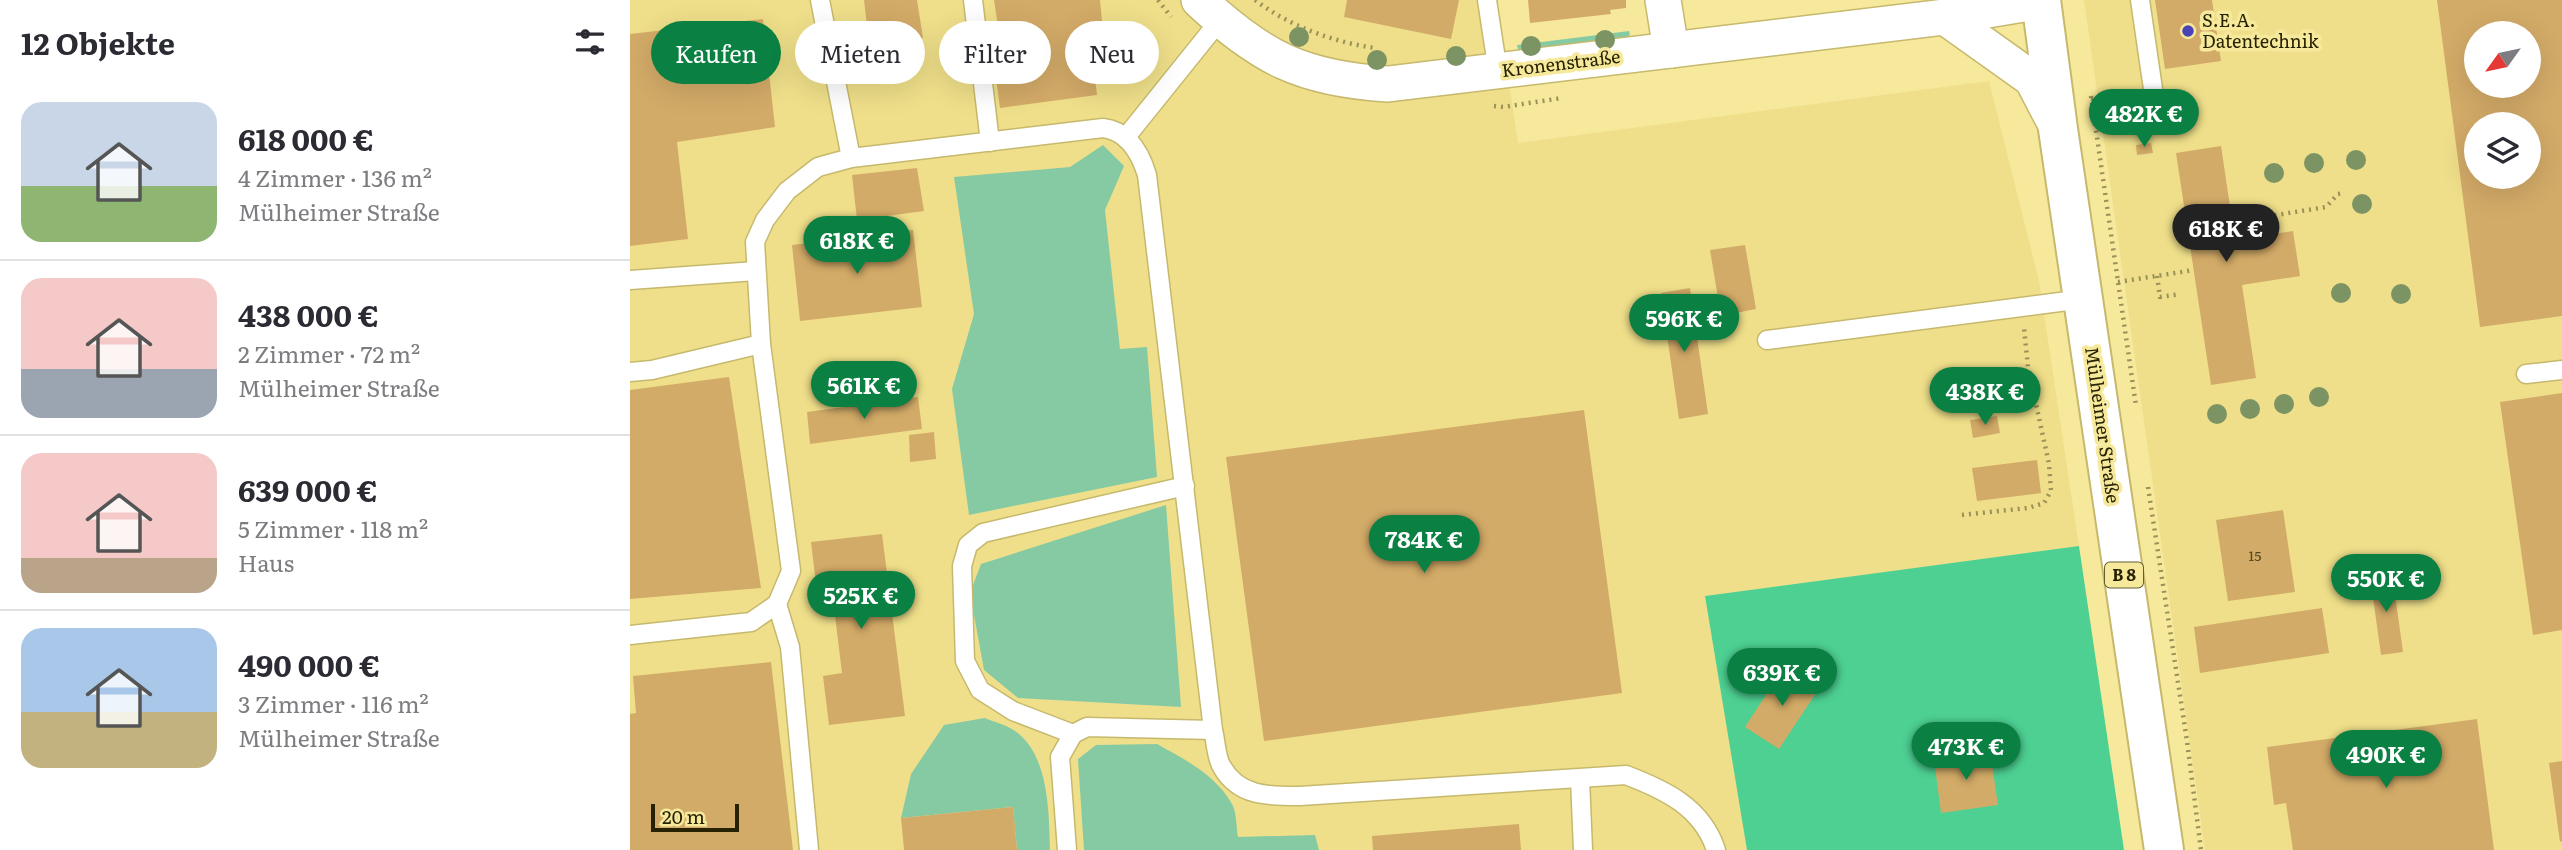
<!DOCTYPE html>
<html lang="de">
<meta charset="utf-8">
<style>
body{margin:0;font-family:Literata,serif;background:#f7f7f7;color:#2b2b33;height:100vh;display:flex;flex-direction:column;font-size:26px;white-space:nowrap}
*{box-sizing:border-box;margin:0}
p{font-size:23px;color:#7c7c81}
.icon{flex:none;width:38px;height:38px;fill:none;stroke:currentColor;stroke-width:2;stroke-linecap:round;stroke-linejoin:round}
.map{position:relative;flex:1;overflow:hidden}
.drawer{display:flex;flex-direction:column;background:#fff;width:630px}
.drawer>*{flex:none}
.guide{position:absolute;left:21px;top:21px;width:665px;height:63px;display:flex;gap:14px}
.needle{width:46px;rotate:237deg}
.tools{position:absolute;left:1834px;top:21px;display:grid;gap:14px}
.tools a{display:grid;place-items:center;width:77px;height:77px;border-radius:50%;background:#fff;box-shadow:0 7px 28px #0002;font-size:35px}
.scale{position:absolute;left:21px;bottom:18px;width:88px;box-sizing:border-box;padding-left:7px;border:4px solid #272202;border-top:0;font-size:19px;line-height:24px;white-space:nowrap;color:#272202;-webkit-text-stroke:5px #f6e99c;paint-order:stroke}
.price{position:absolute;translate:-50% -60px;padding:0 16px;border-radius:24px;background:#0b8043;color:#fff;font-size:23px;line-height:46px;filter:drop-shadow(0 2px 4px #0008)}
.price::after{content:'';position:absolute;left:50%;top:42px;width:21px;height:16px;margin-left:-10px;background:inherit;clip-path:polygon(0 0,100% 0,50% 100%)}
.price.selected{background:#222;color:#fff}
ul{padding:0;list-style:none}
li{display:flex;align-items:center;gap:21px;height:175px;padding:0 21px}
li+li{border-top:2px solid #e1e1e2}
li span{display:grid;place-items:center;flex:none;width:196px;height:140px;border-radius:21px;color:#555}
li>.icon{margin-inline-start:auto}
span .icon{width:84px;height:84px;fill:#fffc;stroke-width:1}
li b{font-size:30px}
h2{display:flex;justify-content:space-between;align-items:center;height:84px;padding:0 21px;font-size:30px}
.chip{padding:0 24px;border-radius:32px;background:#fff;box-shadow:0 7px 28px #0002;font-size:24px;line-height:63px}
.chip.selected{background:#0b8043;color:#fff}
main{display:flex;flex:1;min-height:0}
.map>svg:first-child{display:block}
.built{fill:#efdf8a;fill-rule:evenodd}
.green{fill:#86caa4}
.forest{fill:#4dd092}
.building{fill:#d3ab68;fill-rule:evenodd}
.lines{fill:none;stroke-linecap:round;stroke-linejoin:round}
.lane-casing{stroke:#c6b96d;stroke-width:21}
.street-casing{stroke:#c6b96d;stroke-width:38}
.primary-casing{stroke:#c6b96d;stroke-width:42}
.path{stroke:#9a9158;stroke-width:4.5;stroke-dasharray:2 5;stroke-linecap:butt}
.lane{stroke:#fff;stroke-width:18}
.street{stroke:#fff;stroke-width:35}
.primary{stroke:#fff;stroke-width:38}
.tree{fill:#7c9363}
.poi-dot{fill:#4943b9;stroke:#f6e99c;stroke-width:2.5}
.labels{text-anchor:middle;stroke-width:7;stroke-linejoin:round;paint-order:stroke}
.number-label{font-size:14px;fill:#52441c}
.shield{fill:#f6e99c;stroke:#655e30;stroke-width:2}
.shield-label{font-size:16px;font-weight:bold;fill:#272202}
.poi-label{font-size:18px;fill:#272202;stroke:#f6e99c;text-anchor:start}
.street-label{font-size:18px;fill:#272202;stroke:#f6e99c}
</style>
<main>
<section class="drawer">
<h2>12 Objekte<svg class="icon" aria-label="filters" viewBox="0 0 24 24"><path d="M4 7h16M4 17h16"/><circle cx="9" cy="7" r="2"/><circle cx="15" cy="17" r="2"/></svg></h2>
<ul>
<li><span style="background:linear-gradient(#c9d6e8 60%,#8fb573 0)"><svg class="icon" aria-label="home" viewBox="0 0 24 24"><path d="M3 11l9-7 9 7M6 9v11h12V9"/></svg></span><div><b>618 000 €</b><p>4 Zimmer · 136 m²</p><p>Mülheimer Straße</p></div></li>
<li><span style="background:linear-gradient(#f6c9c9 65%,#9aa5b1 0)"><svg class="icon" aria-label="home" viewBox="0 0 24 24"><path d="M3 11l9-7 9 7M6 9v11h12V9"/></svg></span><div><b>438 000 €</b><p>2 Zimmer · 72 m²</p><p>Mülheimer Straße</p></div></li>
<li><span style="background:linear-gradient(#f6c9c9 75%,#b9a48a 0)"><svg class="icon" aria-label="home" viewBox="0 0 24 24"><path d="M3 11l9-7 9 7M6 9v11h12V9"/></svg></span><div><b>639 000 €</b><p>5 Zimmer · 118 m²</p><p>Haus</p></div></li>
<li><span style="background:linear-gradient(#a9c7e8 60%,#c2b280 0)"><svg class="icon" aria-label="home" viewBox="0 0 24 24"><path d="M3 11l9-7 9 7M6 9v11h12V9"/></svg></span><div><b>490 000 €</b><p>3 Zimmer · 116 m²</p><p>Mülheimer Straße</p></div></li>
</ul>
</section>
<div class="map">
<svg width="1932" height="850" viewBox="0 0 1932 850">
<rect width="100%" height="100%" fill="#f6e99c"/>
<!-- built -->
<g class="built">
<polygon points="0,0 867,0 888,143 1359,81 1409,281 1449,546 1075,596 1117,850 0,850"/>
<path d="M1454 0H1932V850H1575ZM1846 33H1899V86H1846ZM1846 124H1899V177H1846Z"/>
</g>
<!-- green -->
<g class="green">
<polygon points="999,31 1000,35 991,40 889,54 887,45"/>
<polygon points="473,145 494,166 475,210 490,349 517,347 527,477 339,515 322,389 344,314 324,177 440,167"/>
<polygon points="536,505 551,707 388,698 354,670 340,593 351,564"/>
<path d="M355 718C364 722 377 725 385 731 419 754 419 813 420 850H387L383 807 271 818 281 774 314 725Z"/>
<path d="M527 744C554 759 586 775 602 804 607 813 606 827 608 837L685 835 689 850H454L448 759 466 745Z"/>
</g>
<!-- forest -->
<polygon class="forest" points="1449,546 1494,850 1117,850 1075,596"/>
<!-- building -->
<g class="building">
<polygon points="234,0 287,0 293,38 239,43"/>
<polygon points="364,0 470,0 472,21 459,23 467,95 370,108 360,34 369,33"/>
<polygon points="717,0 829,0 821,39 714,17"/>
<polygon points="898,0 996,0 996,8 980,10 981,14 900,23"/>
<polygon points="1525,0 1582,0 1591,61 1535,69"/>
<path d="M1807 0H1932V316L1850 327ZM1846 33H1899V86H1846ZM1846 124H1899V177H1846Z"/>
<polygon points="133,19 145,127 47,142 58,239 0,246 0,34"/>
<polygon points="1521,143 1523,153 1507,155 1506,145"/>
<polygon points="1591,146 1605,240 1663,231 1670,276 1612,285 1626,378 1581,385 1546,153"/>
<polygon points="287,168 294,211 227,220 222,175"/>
<polygon points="283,230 292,307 170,321 162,245"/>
<polygon points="1115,245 1126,309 1091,316 1080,250"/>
<polygon points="1060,288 1078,414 1049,419 1031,293"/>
<polygon points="99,377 131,588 0,599 0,390"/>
<polygon points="1932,393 1932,630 1903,635 1870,402"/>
<polygon points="288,397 292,429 180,444 177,412"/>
<polygon points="954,410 992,693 634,741 596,457"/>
<polygon points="1367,416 1370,433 1343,438 1340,420"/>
<polygon points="304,432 306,459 280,462 279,435"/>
<polygon points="1407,460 1411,493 1347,501 1342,468"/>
<polygon points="1653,510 1665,592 1598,601 1586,520"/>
<polygon points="252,534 275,716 199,725 193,676 212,673 201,583 186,584 181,542"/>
<polygon points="1762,573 1773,652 1751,655 1740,576"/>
<polygon points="1692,608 1699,653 1570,673 1564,627"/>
<polygon points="141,662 163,850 0,850 0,714 6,713 3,676"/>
<polygon points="1154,667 1188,690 1149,749 1115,727"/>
<polygon points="1847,719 1864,850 1663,850 1656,803 1644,805 1637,747"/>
<polygon points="1360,751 1368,805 1311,813 1304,759"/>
<polygon points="1932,761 1932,841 1930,842 1919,763"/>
<polygon points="383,807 387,850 274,850 271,818"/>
<polygon points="889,824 891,850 743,850 742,836"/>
</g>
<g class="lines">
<defs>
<g id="lane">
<polyline points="190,0 221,158"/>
<polyline points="343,0 360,142"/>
<polyline points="857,0 868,72"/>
<polyline points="1510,0 1523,89"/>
<polyline points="496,137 590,20"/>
<polyline points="0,280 126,271"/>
<polyline points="1137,340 1453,299"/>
<polyline points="0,372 22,370 131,344"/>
<polyline points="1896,374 1932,370"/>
<polyline points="555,486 353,533 338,545 332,566 335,661 350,690 383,711 443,734 457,727 583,730"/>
<polyline points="147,604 160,647 179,850"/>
<path d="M0 635 121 622 147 604 161 571 131 344 125 242 135 220 157 191 188 167 221 158 473 128C498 131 510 152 517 175L583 730C586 741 586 758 592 767 609 797 639 796 670 796L996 775C1035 790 1072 807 1086 850"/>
<polyline points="950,779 953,850"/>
<polyline points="437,850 430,757 443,734"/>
</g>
<g id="street">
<path d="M569 0C631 58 673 79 758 84L1315 17 1411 1"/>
<polyline points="1033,0 1041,50"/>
<polyline points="1315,17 1402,79 1424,121"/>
</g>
<polyline id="primary" points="1411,0 1428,129 1534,850"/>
</defs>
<!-- lane casing -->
<use href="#lane" class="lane-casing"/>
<!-- street casing -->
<use href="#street" class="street-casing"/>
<!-- primary casing -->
<use href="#primary" class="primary-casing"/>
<!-- path -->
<g class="path">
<polyline points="528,0 541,17"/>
<path d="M625 0C659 26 703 42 745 48"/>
<polyline points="1461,96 1506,406"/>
<polyline points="1461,99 1501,92"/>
<polyline points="864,106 873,107 932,98"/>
<polyline points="1603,222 1696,207 1708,194 1714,193"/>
<polyline points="1527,276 1530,297 1550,294"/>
<polyline points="1488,282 1564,270"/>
<polyline points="1518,487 1557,741 1571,850"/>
<polyline points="1332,515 1398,508 1414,503 1421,491 1419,464 1398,367 1394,328"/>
</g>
<!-- lane -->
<use href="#lane" class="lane"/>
<!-- street -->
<use href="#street" class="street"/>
<!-- primary -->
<use href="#primary" class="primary"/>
</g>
<!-- trees -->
<g class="tree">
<circle cx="669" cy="37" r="10"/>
<circle cx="975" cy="40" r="10"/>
<circle cx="901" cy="46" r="10"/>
<circle cx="826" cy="56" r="10"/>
<circle cx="747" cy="60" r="10"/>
<circle cx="1726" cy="160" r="10"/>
<circle cx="1684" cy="163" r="10"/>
<circle cx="1644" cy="173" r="10"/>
<circle cx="1732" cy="204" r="10"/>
<circle cx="1711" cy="293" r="10"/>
<circle cx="1771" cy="294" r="10"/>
<circle cx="1689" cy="397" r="10"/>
<circle cx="1654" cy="404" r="10"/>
<circle cx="1620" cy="409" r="10"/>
<circle cx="1587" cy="414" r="10"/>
</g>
<!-- markers -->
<circle class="poi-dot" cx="1558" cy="31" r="7"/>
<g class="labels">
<!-- number labels -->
<g class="number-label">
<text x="1625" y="561">15</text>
</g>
<!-- shield labels -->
<rect class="shield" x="1475" y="562.5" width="38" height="25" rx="5"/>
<g class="shield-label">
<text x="1494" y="581">B 8</text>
</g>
<!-- poi labels -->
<g class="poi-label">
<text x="1572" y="27">S.E.A.<tspan x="1572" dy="21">Datentechnik</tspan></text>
</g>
<!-- street labels -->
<g class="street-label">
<text transform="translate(931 64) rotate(-7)" y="6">Kronenstraße</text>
<text transform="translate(1472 425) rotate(82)" y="6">Mülheimer Straße</text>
</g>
</g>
</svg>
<div class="tools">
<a><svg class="needle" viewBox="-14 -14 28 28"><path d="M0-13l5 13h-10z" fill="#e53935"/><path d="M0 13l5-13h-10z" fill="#7c7c81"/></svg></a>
<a><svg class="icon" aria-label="layers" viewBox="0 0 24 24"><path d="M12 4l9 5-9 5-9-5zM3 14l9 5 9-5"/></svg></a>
</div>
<div class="scale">20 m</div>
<b class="price" style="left:1514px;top:149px">482K €</b>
<b class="price selected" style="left:1596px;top:264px">618K €</b>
<b class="price" style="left:227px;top:276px">618K €</b>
<b class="price" style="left:1054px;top:354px">596K €</b>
<b class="price" style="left:234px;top:421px">561K €</b>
<b class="price" style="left:1355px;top:427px">438K €</b>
<b class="price" style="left:794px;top:575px">784K €</b>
<b class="price" style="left:1756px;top:614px">550K €</b>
<b class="price" style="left:231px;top:631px">525K €</b>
<b class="price" style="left:1152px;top:708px">639K €</b>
<b class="price" style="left:1336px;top:782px">473K €</b>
<b class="price" style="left:1756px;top:790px">490K €</b>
<div class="guide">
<a class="chip selected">Kaufen</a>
<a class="chip">Mieten</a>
<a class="chip">Filter</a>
<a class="chip">Neu</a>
</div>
</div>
</main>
